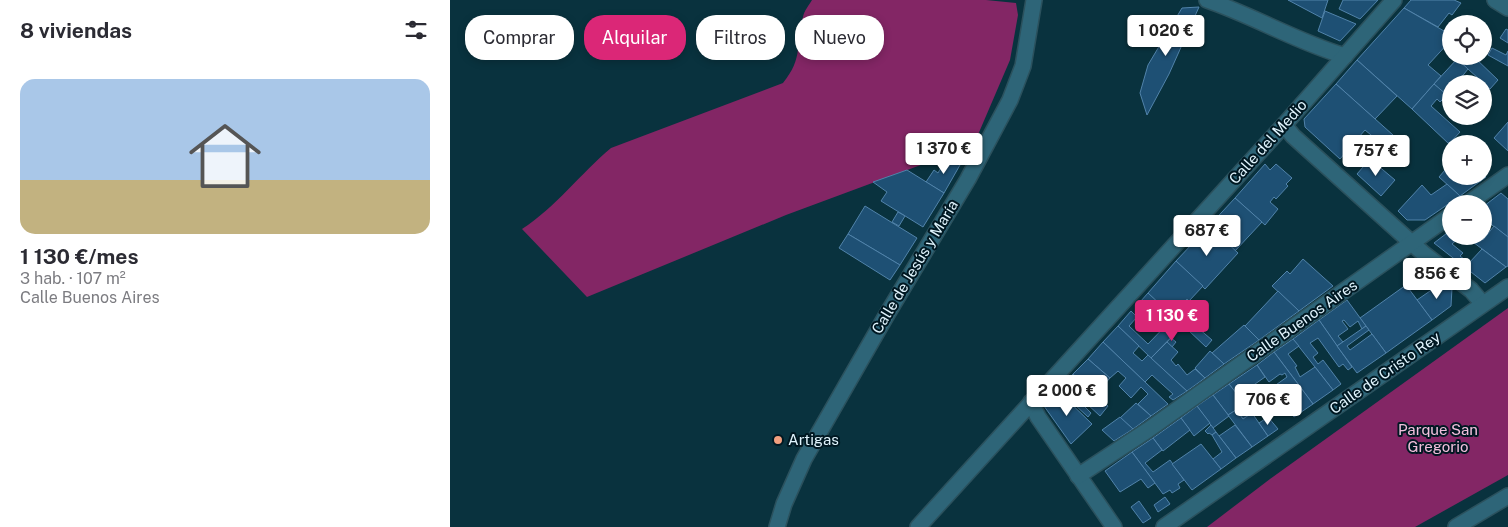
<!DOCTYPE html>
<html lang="es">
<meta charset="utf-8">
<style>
body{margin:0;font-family:"Public Sans",sans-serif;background:#f7f7f7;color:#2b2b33;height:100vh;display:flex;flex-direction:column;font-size:19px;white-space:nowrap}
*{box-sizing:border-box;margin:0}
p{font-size:16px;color:#7c7c81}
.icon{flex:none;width:28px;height:28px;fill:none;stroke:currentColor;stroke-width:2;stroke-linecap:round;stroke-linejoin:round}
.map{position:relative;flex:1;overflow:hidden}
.sheet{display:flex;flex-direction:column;background:#fff;width:450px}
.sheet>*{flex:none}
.top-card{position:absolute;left:15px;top:15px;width:475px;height:45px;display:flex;gap:10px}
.buttons{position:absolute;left:992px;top:15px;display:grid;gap:10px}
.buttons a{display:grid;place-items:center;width:50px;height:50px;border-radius:50%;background:#fff;box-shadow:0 2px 8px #0003;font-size:25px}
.price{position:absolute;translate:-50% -42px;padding:0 11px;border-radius:5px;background:#fff;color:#222;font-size:16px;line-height:32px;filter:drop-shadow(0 1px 2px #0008)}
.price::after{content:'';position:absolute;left:50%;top:30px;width:15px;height:11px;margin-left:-8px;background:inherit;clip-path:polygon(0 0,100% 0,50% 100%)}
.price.on{background:#db2777;color:#fff}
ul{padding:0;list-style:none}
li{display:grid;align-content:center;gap:10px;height:265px;padding:0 20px}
li span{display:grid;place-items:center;height:155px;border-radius:15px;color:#555}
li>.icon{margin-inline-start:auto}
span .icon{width:90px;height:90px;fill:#fffc;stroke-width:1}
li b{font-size:21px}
h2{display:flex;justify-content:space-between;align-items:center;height:60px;padding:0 20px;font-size:21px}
.tag{padding:0 18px;border-radius:20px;background:#fff;box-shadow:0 2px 8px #0003;font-size:18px;line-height:45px}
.tag.on{background:#db2777;color:#fff}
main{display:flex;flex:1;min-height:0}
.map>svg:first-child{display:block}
.green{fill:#832665}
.building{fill:#1e5074;stroke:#5183aa}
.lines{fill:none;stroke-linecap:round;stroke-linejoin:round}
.minor-casing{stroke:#2b515d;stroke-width:18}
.tertiary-casing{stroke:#2b515d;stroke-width:18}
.minor{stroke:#2e6578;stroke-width:15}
.tertiary{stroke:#2e6578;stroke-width:15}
.poi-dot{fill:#f2a07f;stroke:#001822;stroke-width:2}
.labels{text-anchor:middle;stroke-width:4;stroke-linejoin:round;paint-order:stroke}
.street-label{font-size:15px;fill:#e0f4fd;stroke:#001822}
.park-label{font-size:15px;fill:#f3c0dd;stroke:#001822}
.poi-label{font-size:15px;fill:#e0f4fd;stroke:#001822;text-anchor:start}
</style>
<main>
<section class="sheet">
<h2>8 viviendas<svg class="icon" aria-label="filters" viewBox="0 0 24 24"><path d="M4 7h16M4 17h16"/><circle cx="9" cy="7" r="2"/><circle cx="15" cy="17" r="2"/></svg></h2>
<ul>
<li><span style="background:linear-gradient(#a9c7e8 65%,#c2b280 0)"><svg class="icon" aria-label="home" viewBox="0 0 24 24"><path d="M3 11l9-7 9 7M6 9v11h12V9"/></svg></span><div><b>1 130 €/mes</b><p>3 hab. · 107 m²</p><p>Calle Buenos Aires</p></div></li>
</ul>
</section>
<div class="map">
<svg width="1058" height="527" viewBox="0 0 1058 527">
<rect width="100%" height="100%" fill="#09323e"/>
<!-- green -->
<g class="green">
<path d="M362 0H536L566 3 568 15 560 60 524 144 510 165 495 156 336 215 137 297 72 229C105 208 131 173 161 148L333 83C354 57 345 45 353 17 354 11 359 5 362 0Z"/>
<polygon points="1058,308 1058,475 965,527 757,527 820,479"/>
</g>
<!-- building -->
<g class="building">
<polygon points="838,0 878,0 872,18"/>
<polygon points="893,0 928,0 910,19 889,9"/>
<polygon points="961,0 1004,0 1011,3 1002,15 999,13 988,27 954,8"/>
<polygon points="749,7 719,74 697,115 690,93 698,65 732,8"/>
<polygon points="954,8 1001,35 1001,40 978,65 991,76 962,109 907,60"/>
<polygon points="875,11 906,24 890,41 868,31"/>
<polygon points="1056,29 1058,30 1058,43 1050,38"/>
<polygon points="1042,48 1056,55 1058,51 1058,66 1038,55"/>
<polygon points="1009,56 1023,56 1048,80 1040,89 1007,59"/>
<polygon points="1007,59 1018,69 1006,84 1001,84 1001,89 996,95 984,84"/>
<polygon points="907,60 947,96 925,119 886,84"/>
<polygon points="886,84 943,135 933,145 915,130 890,159 855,127 854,119"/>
<polygon points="984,84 997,95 990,102 987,99 981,106 1010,132 999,144 962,109"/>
<polygon points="1058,122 1058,151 1044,138"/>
<polygon points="497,157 510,165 494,193 476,182 484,170 488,173"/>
<polygon points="920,159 945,180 931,196 907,174"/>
<polygon points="1001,163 1001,176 1034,176 1036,177 1010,196 989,177"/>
<polygon points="815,164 820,170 826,164 842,178 836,184 838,186 826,199 824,197 820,202 828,209 815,225 785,198"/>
<polygon points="457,170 494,193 473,227 431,201 437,192 423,182"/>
<polygon points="997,184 1010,196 975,220 957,220 948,211 972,185 981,195"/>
<polygon points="1051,193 1058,199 1058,237 1034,219 1034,206"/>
<polygon points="785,198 812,222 785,251 759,226"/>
<polygon points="415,206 467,238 450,265 398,234"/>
<polygon points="448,212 455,216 449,226 442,222"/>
<polygon points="759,226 788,253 755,289 726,261"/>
<polygon points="1044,226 1058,237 1058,266 1056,267 1015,236 1028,236 1033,240"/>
<polygon points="1001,230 1001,236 1011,236 1002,244 1013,253 1010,256 1019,263 1032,249 1056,267 1035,283 984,243"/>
<polygon points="398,234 450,265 440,280 389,248"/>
<polygon points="853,259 883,286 849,311 822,286 837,271 840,274"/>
<polygon points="726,261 753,286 739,301 737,299 722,316 698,293"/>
<polygon points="993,282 1002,288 1001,306 982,320 967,300"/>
<polygon points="956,285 982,320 936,353 910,318"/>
<polygon points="828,291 849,311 809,340 795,326"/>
<polygon points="698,293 714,308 706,317 690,302"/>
<polygon points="897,300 916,326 912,329 908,321 900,327 894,320 892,321 898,329 888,336 893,342 887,346 869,320"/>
<polygon points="681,311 687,317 679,326 698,344 724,317 733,325 701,358 668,326"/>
<polygon points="869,320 902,367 898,370 893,364 889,367 868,338 860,343 868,353 863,357 868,364 873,360 891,384 883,390 843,339"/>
<polygon points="741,322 762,340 756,347 736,328"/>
<polygon points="794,325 809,340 774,364 762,353"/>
<polygon points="668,326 689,346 683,353 692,361 698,355 737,391 723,400 719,397 723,394 702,375 695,382 653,342"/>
<polygon points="916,326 919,330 897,346 900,350 922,334 936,353 907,373 887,346"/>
<polygon points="721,338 726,342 722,347 717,342"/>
<polygon points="843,339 849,346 838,354 847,366 845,367 850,377 865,367 883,390 863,404 824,352"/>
<polygon points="653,342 695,382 718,404 701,416 688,404 698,394 691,387 681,398 669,386 676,378 668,371 660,378 638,359"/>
<polygon points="717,342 728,352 721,360 726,366 728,364 737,375 745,369 755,378 737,391 701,358"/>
<polygon points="760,351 774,364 755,378 745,368"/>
<polygon points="824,352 863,404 844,417 823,387 837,377 835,373 832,375 830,374 819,382 807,365"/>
<polygon points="638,359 660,378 645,395 623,374"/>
<polygon points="807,365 815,377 788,396 779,384"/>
<polygon points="623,374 658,406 650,416 636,403 634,406 641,413 638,417 609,390"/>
<polygon points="779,384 802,413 793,419 786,410 778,415 763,395"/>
<polygon points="608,391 642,424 621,444 594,406"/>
<polygon points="763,395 779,416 763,428 747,406"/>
<polygon points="686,403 701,416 683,429 670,418"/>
<polygon points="747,406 760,423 744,436 731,418"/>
<polygon points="786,410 793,419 802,413 818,436 802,447 778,415"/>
<polygon points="670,417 683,429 664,441 652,430"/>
<polygon points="818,417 828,429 818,436 809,423"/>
<polygon points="731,418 740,430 713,451 703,438"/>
<polygon points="761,425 766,432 762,435 759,433 758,434 755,431"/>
<polygon points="785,425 802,447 786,458 769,436"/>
<polygon points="766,432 786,458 771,469 763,459 772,452 762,435"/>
<polygon points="703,438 712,450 695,463 703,472 720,460 734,480 728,484 730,488 722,493 720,490 713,494 682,452"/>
<polygon points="751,444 771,469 742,490 722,464"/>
<polygon points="682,452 705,483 698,488 691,479 670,492 655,471"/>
<polygon points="715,497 720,504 708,512 704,505"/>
<polygon points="689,501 701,518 693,523 681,507"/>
</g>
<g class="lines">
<defs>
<g id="minor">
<path d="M757 0C804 16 847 42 895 56"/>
<polyline points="834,125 843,136 974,254 1021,290 1033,304"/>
<polyline points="1017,204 1058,175"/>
<polyline points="581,402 588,417 664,527"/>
<polyline points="628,476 698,430 1001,215"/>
<polyline points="468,527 834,125 944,0"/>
</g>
<g id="tertiary">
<polyline points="1045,0 1058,8"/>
<polyline points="327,527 334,504 354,459 436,316 518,179 560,100 573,66 584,0"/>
<polyline points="714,527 1058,287"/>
<polyline points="1006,527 1058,496"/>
</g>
</defs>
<!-- minor casing -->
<use href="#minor" class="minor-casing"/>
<!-- tertiary casing -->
<use href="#tertiary" class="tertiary-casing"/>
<!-- minor -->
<use href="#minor" class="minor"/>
<!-- tertiary -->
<use href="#tertiary" class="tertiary"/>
</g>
<!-- markers -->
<circle class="poi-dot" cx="328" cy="440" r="5"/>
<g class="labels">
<!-- street labels -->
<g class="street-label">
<text transform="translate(818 142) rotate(-48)" y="5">Calle del Medio</text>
<text transform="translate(465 267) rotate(-59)" y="5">Calle de Jesús y María</text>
<text transform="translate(852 321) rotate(-35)" y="5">Calle Buenos Aires</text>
<text transform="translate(935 373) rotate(-35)" y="5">Calle de Cristo Rey</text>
</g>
<!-- park labels -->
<g class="park-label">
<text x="988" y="435">Parque San<tspan x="988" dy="17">Gregorio</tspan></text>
</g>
<!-- poi labels -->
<g class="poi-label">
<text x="338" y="445">Artigas</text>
</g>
</g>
</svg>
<div class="buttons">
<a><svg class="icon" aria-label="locate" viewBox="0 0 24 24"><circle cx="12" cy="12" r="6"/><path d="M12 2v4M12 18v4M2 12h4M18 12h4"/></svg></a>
<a><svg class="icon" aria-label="layers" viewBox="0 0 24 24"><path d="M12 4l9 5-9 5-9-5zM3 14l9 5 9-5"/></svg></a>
<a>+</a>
<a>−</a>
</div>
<b class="price" style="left:716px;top:57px">1 020 €</b>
<b class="price" style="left:494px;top:175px">1 370 €</b>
<b class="price" style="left:926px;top:177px">757 €</b>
<b class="price" style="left:757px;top:257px">687 €</b>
<b class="price" style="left:987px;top:300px">856 €</b>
<b class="price on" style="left:722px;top:342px">1 130 €</b>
<b class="price" style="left:617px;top:417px">2 000 €</b>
<b class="price" style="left:818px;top:426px">706 €</b>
<div class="top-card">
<a class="tag">Comprar</a>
<a class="tag on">Alquilar</a>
<a class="tag">Filtros</a>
<a class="tag">Nuevo</a>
</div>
</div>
</main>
